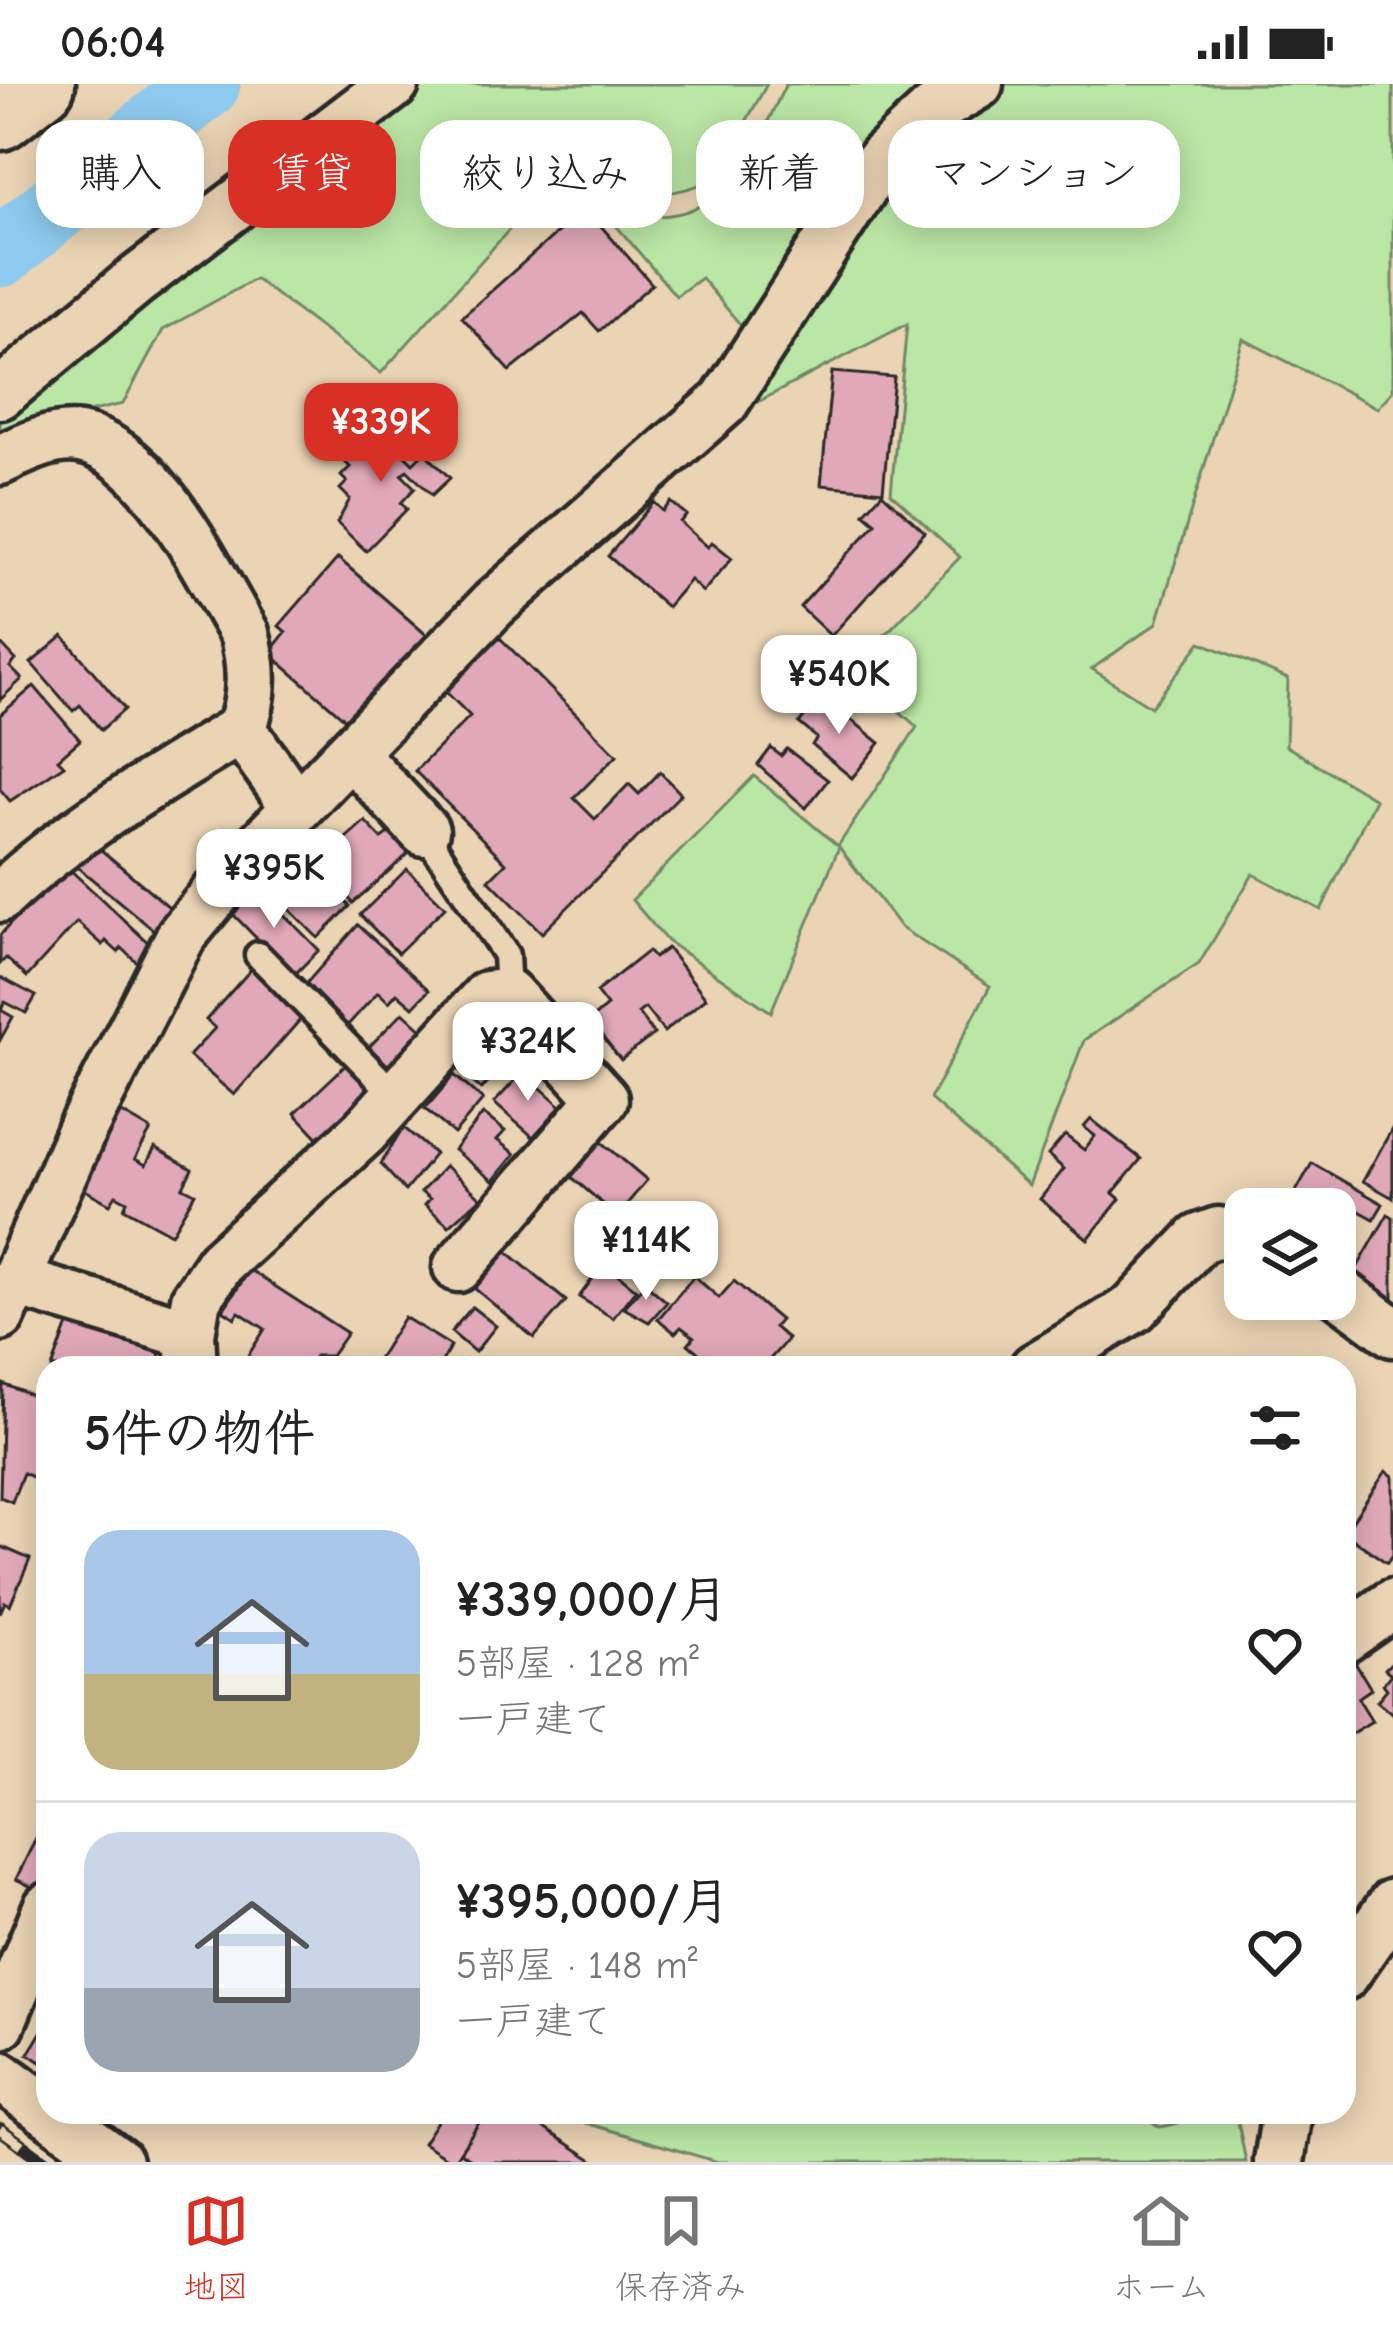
<!DOCTYPE html>
<html lang="ja">
<meta charset="utf-8">
<style>
body{margin:0;font-family:"Comic Neue","Klee One",sans-serif;background:#f6f6f6;color:#222;height:100vh;display:flex;flex-direction:column;font-size:45px;white-space:nowrap}
*{box-sizing:border-box;margin:0}
p{font-size:39px;color:#767676}
.icon{flex:none;width:66px;height:66px;fill:none;stroke:currentColor;stroke-width:2;stroke-linecap:round;stroke-linejoin:round}
.map{position:relative;flex:1;overflow:hidden}
.drawer{position:absolute;left:36px;top:1272px;width:1320px;height:768px;display:flex;flex-direction:column;background:#fff;border-radius:36px;box-shadow:0 6px 30px #0003}
.drawer>*{flex:none}
.hud{position:absolute;left:36px;top:36px;width:1323px;height:108px;display:flex;gap:24px}
.buttons{position:absolute;left:1224px;top:1104px;display:grid;gap:24px}
.buttons a{display:grid;place-items:center;width:132px;height:132px;border-radius:24px;background:#fff;box-shadow:0 6px 30px #0003;font-size:60px}
.price{position:absolute;translate:-50% -102px;padding:0 27px;border-radius:24px;background:#fff;color:#222;font-size:39px;line-height:78px;filter:drop-shadow(0 3px 6px #0008)}
.price::after{content:'';position:absolute;left:50%;top:72px;width:36px;height:27px;margin-left:-18px;background:inherit;clip-path:polygon(0 0,100% 0,50% 100%)}
.price.on{background:#d93025;color:#fff}
ul{padding:0;list-style:none}
li{display:flex;align-items:center;gap:36px;height:300px;padding:0 48px}
li+li{border-top:3px solid #e0e0e0}
li span{display:grid;place-items:center;flex:none;width:336px;height:240px;border-radius:36px;color:#555}
li>.icon{margin-inline-start:auto}
span .icon{width:144px;height:144px;fill:#fffc;stroke-width:1}
li b{font-size:51px}
h2{display:flex;justify-content:space-between;align-items:center;height:144px;padding:0 48px;font-size:51px}
.chip{padding:0 42px;border-radius:36px;background:#fff;box-shadow:0 6px 30px #0003;font-size:42px;line-height:108px}
.chip.on{background:#d93025;color:#fff}
.status{display:flex;justify-content:space-between;align-items:center;height:84px;padding:0 60px;background:#fff;direction:ltr}
.status svg{height:33px;fill:currentColor}
.tab-bar{display:flex;justify-content:space-around;align-items:center;height:168px;border-top:3px solid #e0e0e0;background:#fff;font-size:33px;color:#767676}
.tab-bar a{display:grid;justify-items:center;gap:6px}
.tab-bar .on{color:#d93025}
.map>svg:first-child{display:block}
.green{fill:#bae7a5;stroke:#728968;stroke-width:3}
.lines{fill:none;stroke-linecap:round;stroke-linejoin:round}
.river{stroke:#8ecaee;stroke-width:69}
.building{fill:#e1a8b9;stroke:#2b2b2b;stroke-width:3}
.lane-casing{stroke:#2b2b2b;stroke-width:33}
.street-casing{stroke:#2b2b2b;stroke-width:57}
.secondary-casing{stroke:#2b2b2b;stroke-width:75}
.lane{stroke:#ebd4b4;stroke-width:24}
.street{stroke:#ebd4b4;stroke-width:48}
.secondary{stroke:#ebd4b4;stroke-width:66}
.rail-casing{stroke:#2b2b2b;stroke-width:14}
.rail{stroke:#ebd4b4;stroke-width:9;stroke-dasharray:27;stroke-linecap:butt}
</style>
<div class="status"><b>06:04</b><svg viewBox="0 0 49 12"><path d="M0 12V9h3v3zM5 12V6h3v6zM10 12V3h3v9zM15 12V0h3v12zM26 1h20v11H26zM47 4h2v5h-2z"/></svg></div>
<div class="map">
<svg width="1393" height="2078" viewBox="0 0 1393 2078">
<rect width="100%" height="100%" fill="#ebd4b4"/>
<filter id="ink" filterUnits="userSpaceOnUse"><feTurbulence type="fractalNoise" baseFrequency=".00833" numOctaves="2"/><feDisplacementMap in="SourceGraphic" scale="24" xChannelSelector="R" yChannelSelector="G"/><feConvolveMatrix kernelMatrix="1 2 1 2 8 2 1 2 1" color-interpolation-filters="sRGB"/></filter>
<g filter="url(#ink)">
<!-- green -->
<g class="green">
<path d="M422 0H767L714 95C642 129 597 91 534 118L381 289 255 195 163 246 123 320 58 335 0 367V333L144 213Z"/>
<path d="M786 0H963L754 257 701 194 676 212 597 119C614 123 635 131 653 132 732 134 757 58 786 0Z"/>
<polygon points="1001,0 1393,0 1393,306 1378,324 1243,255 1157,539 1092,585 1151,623 1201,558 1288,595 1286,662 1375,715 1321,826 1253,790 1199,880 1084,956 1029,1102 930,1015 990,902 901,844 839,763 771,928 667,857 632,816 754,692 838,762 917,643 852,585 960,473 891,409 907,240 729,333 891,81"/>
<path d="M548 2028H1135L1160 2043C1193 2038 1200 2028 1236 2028L1246 2078H718Z"/>
</g>
<g class="lines">
<!-- river -->
<polyline class="river" points="0,169 206,0"/>
</g>
<!-- building -->
<g class="building">
<polygon points="585,124 652,200 599,247 583,229 510,287 462,233"/>
<polygon points="832,288 894,293 883,407 821,401"/>
<polygon points="372,338 413,379 424,368 450,394 432,411 407,386 402,391 415,404 401,419 407,425 366,467 337,439 350,415 340,405 347,398 341,392 350,383 343,376"/>
<polygon points="882,409 925,448 831,552 800,523 876,439 864,429"/>
<polygon points="654,418 663,427 671,418 687,431 680,438 708,463 712,458 732,474 703,508 690,496 667,523 608,472"/>
<polygon points="338,474 437,560 360,648 269,569 286,548 279,542"/>
<polygon points="497,551 617,671 574,714 595,735 629,700 639,710 660,688 681,710 542,849 489,796 506,779 415,687 470,632 443,605"/>
<polygon points="63,552 125,625 101,646 80,621 73,627 31,579"/>
<polygon points="0,559 16,576 10,583 22,595 0,616"/>
<polygon points="34,602 80,656 58,675 64,681 10,717 0,705 0,631"/>
<polygon points="821,611 880,659 852,694 812,661 817,654 799,639"/>
<polygon points="771,664 781,672 787,665 828,696 806,724 758,681"/>
<polygon points="365,737 382,755 398,740 417,762 353,819 317,780"/>
<polygon points="93,759 175,828 157,849 75,781"/>
<polygon points="289,762 350,822 318,854 258,794"/>
<polygon points="65,781 156,866 141,882 122,864 118,868 106,857 103,861 77,838 27,893 6,874 0,880 0,851"/>
<polygon points="407,785 445,823 398,869 360,831"/>
<polygon points="255,801 319,866 293,892 230,827"/>
<polygon points="358,841 429,906 413,923 397,909 389,918 378,908 347,942 303,903"/>
<polygon points="667,864 706,914 664,948 645,924 638,929 654,950 621,976 589,937 607,922 596,908 648,867 654,874"/>
<polygon points="254,882 306,929 234,1011 189,972 215,944 206,936"/>
<polygon points="0,893 36,912 26,929 5,918 1,926 13,933 0,956"/>
<polygon points="403,928 426,949 392,985 369,963"/>
<polygon points="500,939 506,944 500,950 516,964 509,972 514,976 481,1005 459,986"/>
<polygon points="350,977 381,1008 325,1061 295,1029"/>
<polygon points="523,988 561,1022 533,1053 494,1019"/>
<polygon points="454,991 483,1016 454,1050 425,1025"/>
<polygon points="120,1028 151,1046 135,1075 146,1081 155,1064 192,1085 183,1103 195,1109 171,1150 124,1124 127,1117 116,1111 110,1120 78,1102"/>
<polygon points="483,1030 505,1047 497,1056 515,1070 493,1097 454,1066"/>
<polygon points="1091,1035 1141,1075 1113,1109 1120,1115 1088,1155 1040,1115 1064,1085 1048,1071 1065,1051 1084,1066 1095,1052 1084,1043"/>
<polygon points="403,1043 435,1070 405,1107 381,1080"/>
<polygon points="1393,1043 1393,1114 1363,1097"/>
<polygon points="597,1054 647,1096 617,1132 568,1090"/>
<polygon points="1312,1079 1383,1120 1374,1135 1345,1119 1339,1129 1348,1134 1335,1157 1335,1125 1286,1125"/>
<polygon points="445,1082 481,1114 449,1142 425,1121 430,1115 421,1108"/>
<polygon points="1388,1130 1393,1133 1393,1232 1346,1203"/>
<polygon points="499,1161 566,1217 534,1254 468,1199"/>
<polygon points="604,1179 636,1205 613,1234 579,1213"/>
<polygon points="250,1186 347,1249 331,1272 315,1272 307,1284 240,1284 265,1245 239,1228 235,1234 223,1226"/>
<polygon points="694,1192 719,1214 734,1197 780,1236 774,1243 788,1255 762,1284 752,1279 748,1284 716,1284 688,1260 694,1253 681,1243 675,1249 658,1235"/>
<polygon points="645,1199 667,1218 649,1238 624,1224"/>
<polygon points="472,1223 496,1242 475,1268 451,1248"/>
<polygon points="74,1225 164,1259 155,1284 52,1284"/>
<polygon points="404,1233 451,1262 438,1284 372,1284"/>
<polygon points="3,1300 48,1318 48,1361 34,1394 23,1389 12,1418 0,1413"/>
<polygon points="1386,1387 1393,1392 1393,1471 1387,1479 1344,1449"/>
<polygon points="0,1462 30,1475 10,1521 5,1518 0,1529"/>
<polygon points="1354,1577 1371,1605 1358,1614 1372,1637 1344,1654 1344,1584"/>
<polygon points="1393,1577 1393,1630 1377,1617 1387,1605 1383,1600 1391,1590 1385,1585"/>
<polygon points="38,1750 48,1755 48,1797 42,1808 16,1795"/>
<polygon points="48,1937 48,1982 28,1970"/>
<polygon points="443,2028 486,2028 453,2078 423,2059"/>
<polygon points="486,2028 519,2028 596,2078 476,2078 460,2068"/>
</g>
<g class="lines">
<defs>
<g id="lane">
<polyline points="424,747 506,871 508,910"/>
<polyline points="258,871 396,1012"/>
</g>
<g id="street">
<polyline points="0,310 133,199 394,0"/>
<path d="M0 376C23 365 53 350 80 354 154 368 208 490 244 549 253 581 254 614 241 645"/>
<polyline points="352,670 424,747"/>
<path d="M0 813C72 745 157 696 241 645L296 723"/>
<polyline points="17,1198 190,1250 192,1284"/>
<polyline points="1335,1205 1393,1248"/>
<polyline points="0,1232 82,1045 181,852 226,797 494,520 724,318 882,74 933,27 978,0"/>
<polyline points="190,1250 196,1215 220,1179 364,1048 487,912 508,910 603,1015 458,1183"/>
<polyline points="1035,1284 1134,1224 1199,1155 1218,1148 1245,1156"/>
<polyline points="1344,1554 1393,1520"/>
<polyline points="1344,1891 1393,1820"/>
<polyline points="0,1940 48,1824"/>
<polyline points="0,1992 117,2078"/>
<polyline points="1279,2078 1287,2028"/>
</g>
<polyline id="secondary" points="0,32 41,0"/>
</defs>
<!-- lane casing -->
<use href="#lane" class="lane-casing"/>
<!-- street casing -->
<use href="#street" class="street-casing"/>
<!-- secondary casing -->
<use href="#secondary" class="secondary-casing"/>
<!-- lane -->
<use href="#lane" class="lane"/>
<!-- street -->
<use href="#street" class="street"/>
<!-- secondary -->
<use href="#secondary" class="secondary"/>
<defs>
<polyline id="rail" points="0,2045 45,2078"/>
</defs>
<!-- rail casing -->
<use href="#rail" class="rail-casing"/>
<!-- rail -->
<use href="#rail" class="rail"/>
</g>
</g>
</svg>
<div class="buttons">
<a><svg class="icon" aria-label="layers" viewBox="0 0 24 24"><path d="M12 4l9 5-9 5-9-5zM3 14l9 5 9-5"/></svg></a>
</div>
<b class="price on" style="left:381px;top:401px">¥339K</b>
<b class="price" style="left:839px;top:653px">¥540K</b>
<b class="price" style="left:274px;top:847px">¥395K</b>
<b class="price" style="left:528px;top:1020px">¥324K</b>
<b class="price" style="left:646px;top:1219px">¥114K</b>
<div class="hud">
<a class="chip">購入</a>
<a class="chip on">賃貸</a>
<a class="chip">絞り込み</a>
<a class="chip">新着</a>
<a class="chip">マンション</a>
</div>
<section class="drawer">
<h2>5件の物件<svg class="icon" aria-label="filters" viewBox="0 0 24 24"><path d="M4 7h16M4 17h16"/><circle cx="9" cy="7" r="2"/><circle cx="15" cy="17" r="2"/></svg></h2>
<ul>
<li><span style="background:linear-gradient(#a9c7e8 60%,#c2b280 0)"><svg class="icon" aria-label="home" viewBox="0 0 24 24"><path d="M3 11l9-7 9 7M6 9v11h12V9"/></svg></span><div><b>¥339,000/月</b><p>5部屋 · 128 m²</p><p>一戸建て</p></div><svg class="icon" aria-label="heart" viewBox="0 0 24 24"><path d="M12 20l-8-8c-3-5 5-10 8-4 3-6 11-1 8 4z"/></svg></li>
<li><span style="background:linear-gradient(#c9d6e8 65%,#9aa5b1 0)"><svg class="icon" aria-label="home" viewBox="0 0 24 24"><path d="M3 11l9-7 9 7M6 9v11h12V9"/></svg></span><div><b>¥395,000/月</b><p>5部屋 · 148 m²</p><p>一戸建て</p></div><svg class="icon" aria-label="heart" viewBox="0 0 24 24"><path d="M12 20l-8-8c-3-5 5-10 8-4 3-6 11-1 8 4z"/></svg></li>
</ul>
</section>
</div>
<nav class="tab-bar">
<a class="on"><svg class="icon" aria-label="map" viewBox="0 0 24 24"><path d="M3 6l6-2 6 2 6-2v14l-6 2-6-2-6 2zM9 4v14M15 6v14"/></svg>地図</a>
<a><svg class="icon" aria-label="saved" viewBox="0 0 24 24"><path d="M7 4h10v16l-5-4-5 4z"/></svg>保存済み</a>
<a><svg class="icon" aria-label="home" viewBox="0 0 24 24"><path d="M3 11l9-7 9 7M6 9v11h12V9"/></svg>ホーム</a>
</nav>
